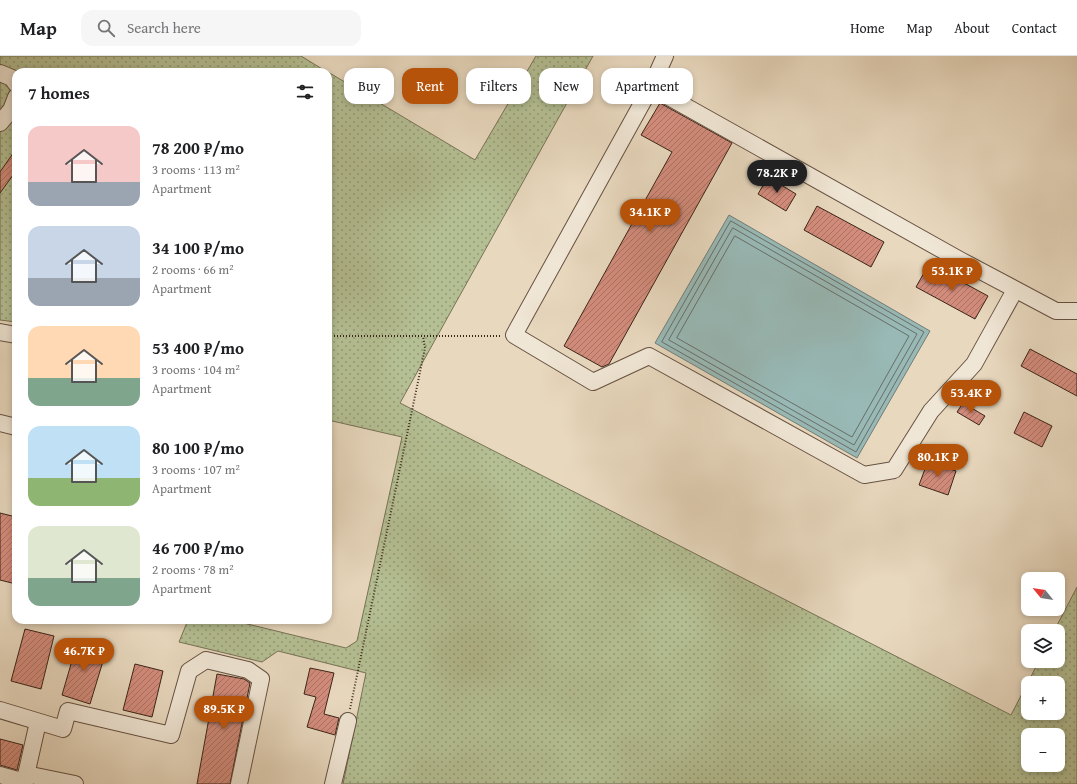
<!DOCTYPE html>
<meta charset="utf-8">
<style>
body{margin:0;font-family:"Gentium Book Plus",serif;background:#f6f6f6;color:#202124;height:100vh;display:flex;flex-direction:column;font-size:15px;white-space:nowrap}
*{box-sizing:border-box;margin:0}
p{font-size:13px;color:#757577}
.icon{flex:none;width:22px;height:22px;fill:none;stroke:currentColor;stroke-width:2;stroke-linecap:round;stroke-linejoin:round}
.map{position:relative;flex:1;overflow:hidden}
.side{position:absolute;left:12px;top:12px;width:320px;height:556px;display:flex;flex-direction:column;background:#fff;border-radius:12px;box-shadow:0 2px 6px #0003}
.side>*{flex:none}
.guide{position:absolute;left:344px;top:12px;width:380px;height:36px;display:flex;gap:8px}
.needle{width:26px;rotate:300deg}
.fabs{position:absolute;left:1021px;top:516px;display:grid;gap:8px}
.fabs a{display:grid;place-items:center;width:44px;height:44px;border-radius:8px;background:#fff;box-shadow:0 2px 6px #0003;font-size:20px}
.price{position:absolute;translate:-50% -34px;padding:0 9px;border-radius:14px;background:#b45309;color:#fff;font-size:13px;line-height:26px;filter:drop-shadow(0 1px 2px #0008)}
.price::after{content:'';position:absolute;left:50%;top:24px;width:12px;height:9px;margin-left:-6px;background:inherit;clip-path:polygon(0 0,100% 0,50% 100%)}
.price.on{background:#222;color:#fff}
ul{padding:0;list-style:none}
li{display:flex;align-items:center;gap:12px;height:100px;padding:0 16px}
li span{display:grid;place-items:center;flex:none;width:112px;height:80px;border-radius:12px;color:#555}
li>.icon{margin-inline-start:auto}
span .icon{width:48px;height:48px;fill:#fffc;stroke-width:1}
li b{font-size:17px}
h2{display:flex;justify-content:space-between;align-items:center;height:48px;padding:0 16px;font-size:17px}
.chip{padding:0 14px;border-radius:12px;background:#fff;box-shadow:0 2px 6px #0003;font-size:14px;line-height:36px}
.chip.on{background:#b45309;color:#fff}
header{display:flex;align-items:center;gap:24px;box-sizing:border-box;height:56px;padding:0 20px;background:#fff;border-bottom:1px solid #e0e0e0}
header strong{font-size:19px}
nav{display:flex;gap:22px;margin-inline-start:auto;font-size:14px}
.search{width:280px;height:36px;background:#f6f6f6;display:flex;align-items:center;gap:10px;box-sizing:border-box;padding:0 14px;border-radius:12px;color:#757577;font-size:15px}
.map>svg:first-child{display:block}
.grass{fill:url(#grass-dots);stroke:#777256;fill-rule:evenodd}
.water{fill:#98b9b6;stroke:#727d77}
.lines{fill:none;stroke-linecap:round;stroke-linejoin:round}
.shore{stroke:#696e67;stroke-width:1}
.building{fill:url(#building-hatch);stroke:#3a2418}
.minor-casing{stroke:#665142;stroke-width:18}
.path{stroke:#3a2418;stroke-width:2;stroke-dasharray:1 2;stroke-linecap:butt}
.minor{stroke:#f0e6d5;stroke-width:16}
</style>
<header>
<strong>Map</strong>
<div class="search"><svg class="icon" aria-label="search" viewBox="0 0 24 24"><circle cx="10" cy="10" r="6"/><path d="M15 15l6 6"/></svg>Search here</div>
<nav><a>Home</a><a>Map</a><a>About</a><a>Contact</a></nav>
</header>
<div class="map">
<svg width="1077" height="728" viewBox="0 0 1077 728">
<defs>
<pattern id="grass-dots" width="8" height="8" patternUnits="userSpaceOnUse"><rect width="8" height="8" fill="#b4bf93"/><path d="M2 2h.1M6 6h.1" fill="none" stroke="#939b77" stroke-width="1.8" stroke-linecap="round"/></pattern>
<pattern id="building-hatch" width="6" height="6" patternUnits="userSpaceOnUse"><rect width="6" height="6" fill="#d38c7c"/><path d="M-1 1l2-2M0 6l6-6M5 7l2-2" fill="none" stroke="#ac7265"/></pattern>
</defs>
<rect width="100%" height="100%" fill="#e8d8be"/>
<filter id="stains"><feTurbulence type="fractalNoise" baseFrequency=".005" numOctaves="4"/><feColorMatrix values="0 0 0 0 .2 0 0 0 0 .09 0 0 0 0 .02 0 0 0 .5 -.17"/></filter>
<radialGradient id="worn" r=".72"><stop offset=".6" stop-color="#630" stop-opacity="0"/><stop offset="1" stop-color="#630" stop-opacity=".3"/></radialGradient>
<!-- grass -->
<g class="grass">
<polygon points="0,0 301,0 327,16 16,16 16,266 0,264"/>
<path d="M536 0H593L400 347 1011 659 1039 605H1058V575H1054L1077 531V728H343L366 617 278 595 262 606 179 586 188 564H231L346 592 357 585 402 381 328 364V16L475 104ZM1028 627H1058V657H1028ZM1028 679H1058V709H1028Z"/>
</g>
<!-- water -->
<polygon class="water" points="729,159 930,275 857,402 655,287"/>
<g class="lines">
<!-- shore -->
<g class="shore">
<polygon points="731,165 924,276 856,396 662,286"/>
<polygon points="733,172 917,278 854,389 669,284"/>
<polygon points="735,180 909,280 852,381 677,282"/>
</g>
</g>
<!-- building -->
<g class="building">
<polygon points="660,47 732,87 609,308 602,311 564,290 672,96 641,79"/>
<polygon points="16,93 16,115 0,137 0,116"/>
<polygon points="768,121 796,138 786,155 758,138"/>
<polygon points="817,150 884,186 871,211 804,174"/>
<polygon points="929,208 988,240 975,263 916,231"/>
<polygon points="1030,293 1077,318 1077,340 1021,310"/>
<polygon points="963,347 985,360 979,369 957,356"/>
<polygon points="1024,356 1052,370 1042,391 1014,377"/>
<polygon points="928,405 956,415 948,439 919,429"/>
<polygon points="0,457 16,461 16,528 0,524"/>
<polygon points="25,573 54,580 41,633 11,625"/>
<polygon points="78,584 107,592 90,648 62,639"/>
<polygon points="135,608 163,615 152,661 123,654"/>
<polygon points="310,612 334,617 324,658 339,662 335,679 307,671 316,641 304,638"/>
<polygon points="217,618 244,623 250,627 230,728 197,728"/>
<polygon points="0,683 23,689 17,714 0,709"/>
</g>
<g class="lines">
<defs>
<g id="minor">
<polyline points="665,0 651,31 514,279 593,326 649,300 864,419 894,414 931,355 974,308 1015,234"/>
<polyline points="0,17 12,22 16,28"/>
<polyline points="651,31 960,204 1056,255 1077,255"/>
<polyline points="0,67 11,54 16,41"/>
<polyline points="0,276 16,279"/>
<polyline points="0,367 16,371"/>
<polyline points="0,654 63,673 68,655 171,679 189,615 206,604 248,614 261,623 239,728"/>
<polyline points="26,718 75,728"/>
<polyline points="0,719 25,726"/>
<polyline points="24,728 38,666"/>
<polyline points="333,728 348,665"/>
</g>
</defs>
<!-- minor casing -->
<use href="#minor" class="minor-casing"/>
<!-- path -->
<g class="path">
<polyline points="328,280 501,280"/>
<polyline points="350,653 425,292 423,280"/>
</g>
<!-- minor -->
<use href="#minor" class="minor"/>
</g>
<rect width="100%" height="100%" filter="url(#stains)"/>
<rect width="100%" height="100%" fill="url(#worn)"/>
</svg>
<div class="fabs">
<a><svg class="needle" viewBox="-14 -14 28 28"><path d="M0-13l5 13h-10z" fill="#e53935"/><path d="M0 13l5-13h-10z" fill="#757577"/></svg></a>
<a><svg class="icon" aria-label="layers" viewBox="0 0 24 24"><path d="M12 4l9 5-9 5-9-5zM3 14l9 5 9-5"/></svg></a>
<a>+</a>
<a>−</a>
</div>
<b class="price on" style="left:777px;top:138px">78.2K ₽</b>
<b class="price" style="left:650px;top:177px">34.1K ₽</b>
<b class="price" style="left:952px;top:236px">53.1K ₽</b>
<b class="price" style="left:971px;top:358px">53.4K ₽</b>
<b class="price" style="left:938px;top:422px">80.1K ₽</b>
<b class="price" style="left:84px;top:616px">46.7K ₽</b>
<b class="price" style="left:224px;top:674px">89.5K ₽</b>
<div class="guide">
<a class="chip">Buy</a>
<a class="chip on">Rent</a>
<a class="chip">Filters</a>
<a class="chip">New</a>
<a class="chip">Apartment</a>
</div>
<section class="side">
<h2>7 homes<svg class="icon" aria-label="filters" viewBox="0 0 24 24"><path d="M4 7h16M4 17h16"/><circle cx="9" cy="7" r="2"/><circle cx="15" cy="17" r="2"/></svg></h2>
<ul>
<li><span style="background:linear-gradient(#f6c9c9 70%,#9aa5b1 0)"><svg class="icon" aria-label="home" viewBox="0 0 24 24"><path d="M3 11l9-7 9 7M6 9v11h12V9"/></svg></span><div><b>78 200 ₽/mo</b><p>3 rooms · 113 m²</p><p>Apartment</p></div></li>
<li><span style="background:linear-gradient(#c9d6e8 65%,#9aa5b1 0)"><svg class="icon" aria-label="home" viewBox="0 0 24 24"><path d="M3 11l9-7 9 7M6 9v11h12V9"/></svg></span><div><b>34 100 ₽/mo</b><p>2 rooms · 66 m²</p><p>Apartment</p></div></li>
<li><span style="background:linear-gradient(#ffd9b3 65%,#7fa58c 0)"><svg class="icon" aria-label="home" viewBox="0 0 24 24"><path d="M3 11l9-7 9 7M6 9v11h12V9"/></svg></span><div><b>53 400 ₽/mo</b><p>3 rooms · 104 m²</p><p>Apartment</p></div></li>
<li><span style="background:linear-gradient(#bfe0f5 65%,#8fb573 0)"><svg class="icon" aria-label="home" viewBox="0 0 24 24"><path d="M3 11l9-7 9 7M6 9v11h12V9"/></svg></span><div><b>80 100 ₽/mo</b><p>3 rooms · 107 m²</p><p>Apartment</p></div></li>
<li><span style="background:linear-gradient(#dfe7d0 65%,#7fa58c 0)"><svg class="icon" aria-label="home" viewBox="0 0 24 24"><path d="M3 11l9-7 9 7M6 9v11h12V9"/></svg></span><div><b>46 700 ₽/mo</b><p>2 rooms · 78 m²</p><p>Apartment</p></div></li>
</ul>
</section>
</div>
